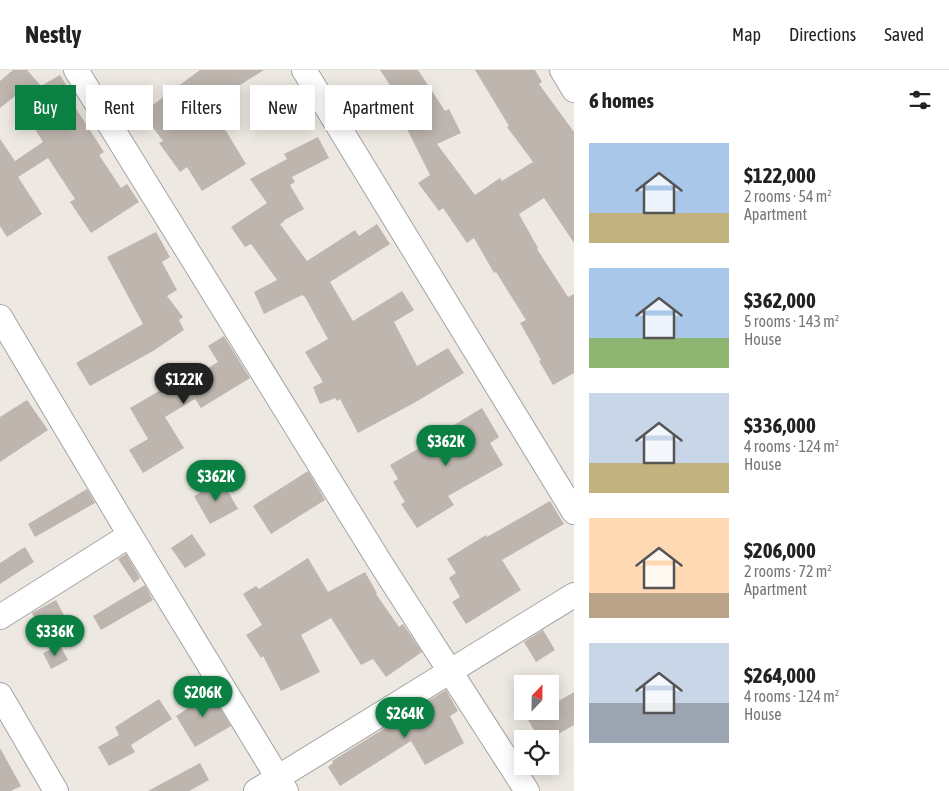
<!DOCTYPE html>
<meta charset="utf-8">
<style>
body{margin:0;font-family:"Asap Condensed",sans-serif;background:#f2f2f2;color:#222;height:100vh;display:flex;flex-direction:column;font-size:19px;white-space:nowrap}
*{box-sizing:border-box;margin:0}
p{font-size:16px;color:#767676}
.icon{flex:none;width:28px;height:28px;fill:none;stroke:currentColor;stroke-width:2;stroke-linecap:round;stroke-linejoin:round}
.map{position:relative;flex:1;overflow:hidden}
.panel{display:flex;flex-direction:column;background:#fff;width:375px}
.panel>*{flex:none}
.banner{position:absolute;left:15px;top:15px;width:475px;height:45px;display:flex;gap:10px}
.needle{width:32px;rotate:22deg}
.controls{position:absolute;left:514px;top:605px;display:grid;gap:10px}
.controls a{display:grid;place-items:center;width:45px;height:45px;border-radius:0px;background:#fff;box-shadow:0 2px 12px #0003;font-size:25px}
.price{position:absolute;translate:-50% -42px;padding:0 11px;border-radius:18px;background:#0b8043;color:#fff;font-size:16px;line-height:32px;filter:drop-shadow(0 1px 2px #0008)}
.price::after{content:'';position:absolute;left:50%;top:30px;width:15px;height:11px;margin-left:-8px;background:inherit;clip-path:polygon(0 0,100% 0,50% 100%)}
.price.current{background:#222;color:#fff}
ul{padding:0;list-style:none}
li{display:flex;align-items:center;gap:15px;height:125px;padding:0 15px}
li span{display:grid;place-items:center;flex:none;width:140px;height:100px;border-radius:0px;color:#555}
li>.icon{margin-inline-start:auto}
span .icon{width:60px;height:60px;fill:#fffc;stroke-width:1}
li b{font-size:21px}
h2{display:flex;justify-content:space-between;align-items:center;height:60px;padding:0 15px;font-size:21px}
.chip{padding:0 18px;border-radius:0px;background:#fff;box-shadow:0 2px 12px #0003;font-size:18px;line-height:45px}
.chip.current{background:#0b8043;color:#fff}
header{display:flex;align-items:center;gap:30px;box-sizing:border-box;height:70px;padding:0 25px;background:#fff;border-bottom:1px solid #e0e0e0}
header strong{font-size:24px}
nav{display:flex;gap:28px;margin-inline-start:auto;font-size:18px}
main{display:flex;flex:1;min-height:0}
.map>svg:first-child{display:block}
.building{fill:#bdb5ae}
.lines{fill:none;stroke-linecap:round;stroke-linejoin:round}
.minor-casing{stroke:#a3a3a3;stroke-width:26}
.minor{stroke:#fff;stroke-width:24}
</style>
<header>
<strong>Nestly</strong>
<nav><a>Map</a><a>Directions</a><a>Saved</a></nav>
</header>
<main>
<div class="map">
<svg width="574" height="721" viewBox="0 0 574 721">
<rect width="100%" height="100%" fill="#ede9e2"/>
<!-- building -->
<g class="building">
<polygon points="13,0 27,0 41,16 60,5 75,29 71,31 104,82 99,85 121,118 127,114 139,132 91,163 70,132 75,129 48,88 18,107 42,144 7,167 0,156 0,69 15,91 43,72 15,26 0,38 0,11"/>
<polygon points="200,0 264,0 207,36 226,61 246,94 202,121 187,97 180,102 159,73 163,71 142,43"/>
<polygon points="380,0 418,0 445,41 449,39 461,63 437,74 475,125 500,108 502,111 533,92 507,57 509,56 475,0 535,0 542,12 539,14 574,62 574,173 544,128 519,144 538,178 537,179 568,227 574,224 574,303 553,315 539,291 541,290 520,253 526,250 496,202 494,203 474,168 467,173 443,138 439,141 418,113 430,105 401,47 391,54 374,29 392,18"/>
<polygon points="318,67 329,88 292,107 295,112 290,115 304,139 283,151 284,152 280,154 307,191 355,160 359,166 377,154 390,174 330,212 353,251 402,221 414,240 394,252 417,296 448,278 464,303 414,333 358,363 340,329 337,331 335,328 320,334 313,317 323,312 305,282 328,269 305,227 302,225 264,244 254,222 277,210 251,174 245,177 231,157 267,133 250,109 287,89 284,84"/>
<polygon points="156,162 170,187 162,192 177,220 167,226 183,247 179,250 184,260 153,281 90,316 76,293 143,254 107,187"/>
<polygon points="224,266 250,308 201,338 195,329 165,347 184,378 143,403 129,380 148,369 130,338 161,320 164,325 218,292 208,276"/>
<polygon points="27,330 48,360 0,392 0,347"/>
<polygon points="482,338 499,367 490,373 503,395 448,426 454,435 417,458 401,434 405,432 393,412 398,409 390,395 440,366 439,364"/>
<polygon points="308,401 325,430 271,464 253,436"/>
<polygon points="222,411 238,439 210,454 194,426"/>
<polygon points="87,419 95,433 35,467 28,454"/>
<polygon points="550,431 564,454 502,490 521,520 466,554 452,532 460,527 449,508 456,503 447,489 486,465 487,467"/>
<polygon points="192,464 206,485 185,498 171,478"/>
<polygon points="25,477 34,492 0,514 0,493"/>
<polygon points="126,484 140,508 134,513 118,489"/>
<polygon points="308,488 328,522 365,502 377,523 376,524 399,557 403,554 422,582 386,607 373,589 361,595 331,548 301,565 320,602 281,621 263,586 261,588 246,565 262,555 243,524 256,516 259,519"/>
<polygon points="145,515 153,530 101,560 93,546"/>
<polygon points="56,530 68,553 43,565 32,543"/>
<polygon points="543,560 555,580 536,592 524,572"/>
<polygon points="60,575 68,590 51,599 43,583"/>
<polygon points="205,614 231,656 195,677 176,646 198,632 191,623"/>
<polygon points="446,620 458,641 450,646 464,673 425,695 411,671 340,716 328,697 333,693 332,691"/>
<polygon points="574,622 574,655 550,669 539,669 527,648 540,641 550,641 550,636"/>
<polygon points="159,629 172,649 131,675 135,682 109,696 98,677 119,665 115,657"/>
<polygon points="0,678 21,716 11,721 0,721"/>
<polygon points="200,693 209,710 189,721 148,721"/>
</g>
<g class="lines">
<defs>
<g id="minor">
<polyline points="76,0 381,494 527,721"/>
<polyline points="304,0 574,442"/>
<polyline points="562,0 574,20"/>
<polyline points="0,247 130,465 286,721"/>
<polyline points="0,547 130,465"/>
<polyline points="0,625 56,721"/>
<polyline points="256,721 574,525"/>
</g>
</defs>
<!-- minor casing -->
<use href="#minor" class="minor-casing"/>
<!-- minor -->
<use href="#minor" class="minor"/>
</g>
</svg>
<div class="controls">
<a><svg class="needle" viewBox="-14 -14 28 28"><path d="M0-13l5 13h-10z" fill="#e53935"/><path d="M0 13l5-13h-10z" fill="#767676"/></svg></a>
<a><svg class="icon" aria-label="locate" viewBox="0 0 24 24"><circle cx="12" cy="12" r="6"/><path d="M12 2v4M12 18v4M2 12h4M18 12h4"/></svg></a>
</div>
<b class="price current" style="left:184px;top:335px">$122K</b>
<b class="price" style="left:446px;top:397px">$362K</b>
<b class="price" style="left:216px;top:432px">$362K</b>
<b class="price" style="left:55px;top:587px">$336K</b>
<b class="price" style="left:203px;top:648px">$206K</b>
<b class="price" style="left:405px;top:669px">$264K</b>
<div class="banner">
<a class="chip current">Buy</a>
<a class="chip">Rent</a>
<a class="chip">Filters</a>
<a class="chip">New</a>
<a class="chip">Apartment</a>
</div>
</div>
<section class="panel">
<h2>6 homes<svg class="icon" aria-label="filters" viewBox="0 0 24 24"><path d="M4 7h16M4 17h16"/><circle cx="9" cy="7" r="2"/><circle cx="15" cy="17" r="2"/></svg></h2>
<ul>
<li><span style="background:linear-gradient(#a9c7e8 70%,#c2b280 0)"><svg class="icon" aria-label="home" viewBox="0 0 24 24"><path d="M3 11l9-7 9 7M6 9v11h12V9"/></svg></span><div><b>$122,000</b><p>2 rooms · 54 m²</p><p>Apartment</p></div></li>
<li><span style="background:linear-gradient(#a9c7e8 70%,#8fb573 0)"><svg class="icon" aria-label="home" viewBox="0 0 24 24"><path d="M3 11l9-7 9 7M6 9v11h12V9"/></svg></span><div><b>$362,000</b><p>5 rooms · 143 m²</p><p>House</p></div></li>
<li><span style="background:linear-gradient(#c9d6e8 70%,#c2b280 0)"><svg class="icon" aria-label="home" viewBox="0 0 24 24"><path d="M3 11l9-7 9 7M6 9v11h12V9"/></svg></span><div><b>$336,000</b><p>4 rooms · 124 m²</p><p>House</p></div></li>
<li><span style="background:linear-gradient(#ffd9b3 75%,#b9a48a 0)"><svg class="icon" aria-label="home" viewBox="0 0 24 24"><path d="M3 11l9-7 9 7M6 9v11h12V9"/></svg></span><div><b>$206,000</b><p>2 rooms · 72 m²</p><p>Apartment</p></div></li>
<li><span style="background:linear-gradient(#c9d6e8 60%,#9aa5b1 0)"><svg class="icon" aria-label="home" viewBox="0 0 24 24"><path d="M3 11l9-7 9 7M6 9v11h12V9"/></svg></span><div><b>$264,000</b><p>4 rooms · 124 m²</p><p>House</p></div></li>
</ul>
</section>
</main>
